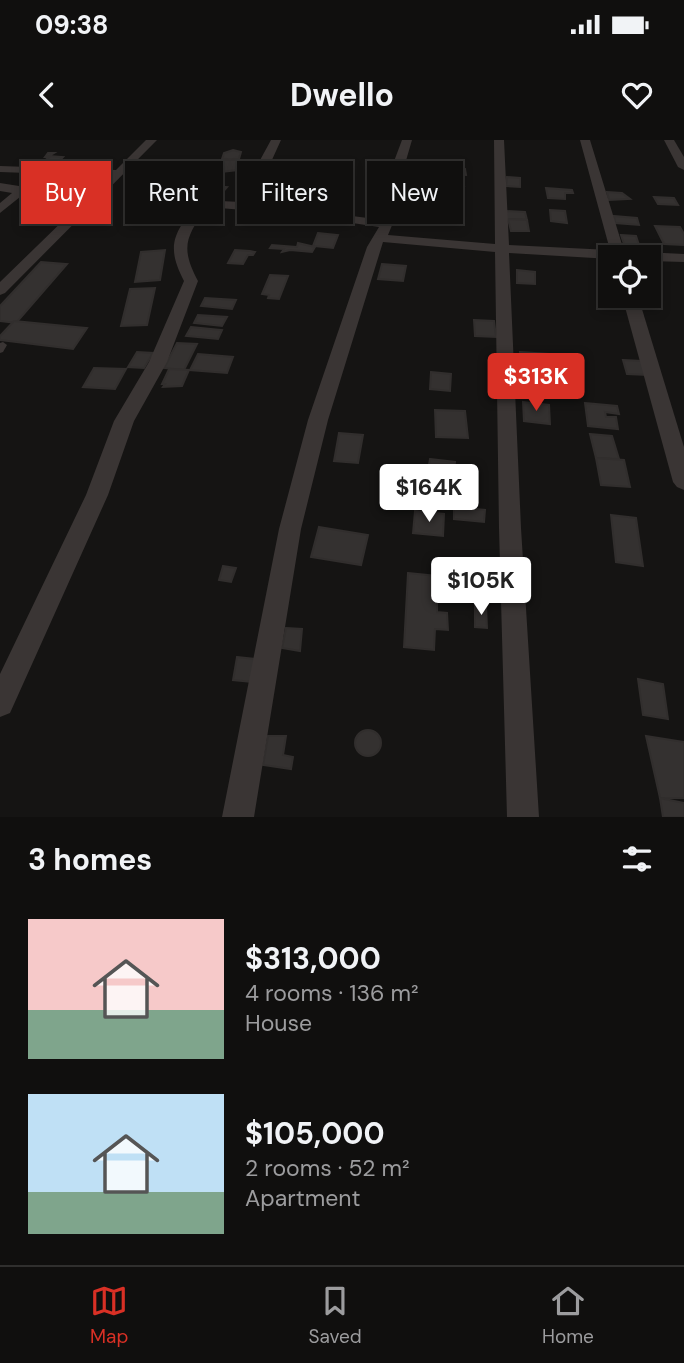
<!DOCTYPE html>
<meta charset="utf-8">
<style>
body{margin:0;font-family:"DM Sans",sans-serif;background:#1e1d1c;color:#f1f3f6;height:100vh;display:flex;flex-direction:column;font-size:26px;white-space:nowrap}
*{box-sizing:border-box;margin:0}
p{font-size:23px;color:#9c9c9e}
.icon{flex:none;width:38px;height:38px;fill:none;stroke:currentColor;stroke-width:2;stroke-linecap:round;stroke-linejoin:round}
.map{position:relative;height:677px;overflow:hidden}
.panel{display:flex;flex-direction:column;background:#100f0e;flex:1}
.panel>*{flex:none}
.top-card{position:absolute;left:21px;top:21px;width:642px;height:63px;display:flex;gap:14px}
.tools{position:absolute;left:598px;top:105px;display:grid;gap:14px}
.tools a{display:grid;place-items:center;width:63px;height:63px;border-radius:0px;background:#100f0e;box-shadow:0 4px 10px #0003,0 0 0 2px #302f2e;font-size:35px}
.price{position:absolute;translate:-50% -60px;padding:0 16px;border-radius:7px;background:#fff;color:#222;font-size:23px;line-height:46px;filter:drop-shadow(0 2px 4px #0008)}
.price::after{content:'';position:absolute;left:50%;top:42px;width:21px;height:16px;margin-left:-10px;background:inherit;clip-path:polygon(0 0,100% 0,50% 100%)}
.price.current{background:#d93025;color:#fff}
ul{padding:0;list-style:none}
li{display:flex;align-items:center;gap:21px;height:175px;padding:0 28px}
li span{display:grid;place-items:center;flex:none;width:196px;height:140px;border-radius:0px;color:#555}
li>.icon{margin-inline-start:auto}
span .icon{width:84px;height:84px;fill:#fffc;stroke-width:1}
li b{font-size:30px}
h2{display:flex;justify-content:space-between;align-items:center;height:84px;padding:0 28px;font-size:30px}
.tag{padding:0 24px;border-radius:0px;background:#100f0e;box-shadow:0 4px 10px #0003,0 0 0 2px #302f2e;font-size:24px;line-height:63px}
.tag.current{background:#d93025;color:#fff}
.status{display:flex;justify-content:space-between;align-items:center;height:49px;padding:0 35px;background:#100f0e;direction:ltr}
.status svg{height:19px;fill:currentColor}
header{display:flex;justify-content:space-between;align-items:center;height:91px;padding:0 28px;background:#100f0e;font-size:32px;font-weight:700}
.tabs{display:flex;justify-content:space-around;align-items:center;height:98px;border-top:2px solid #302f2e;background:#100f0e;font-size:19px;color:#9c9c9e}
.tabs a{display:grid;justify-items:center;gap:4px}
.tabs .current{color:#d93025}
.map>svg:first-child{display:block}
.building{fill:#343130;stroke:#312e2d;stroke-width:2}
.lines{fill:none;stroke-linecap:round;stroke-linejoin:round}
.lane{fill:#3a3534;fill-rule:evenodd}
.street{fill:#3a3534;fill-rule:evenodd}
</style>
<div class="status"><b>09:38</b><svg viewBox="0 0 49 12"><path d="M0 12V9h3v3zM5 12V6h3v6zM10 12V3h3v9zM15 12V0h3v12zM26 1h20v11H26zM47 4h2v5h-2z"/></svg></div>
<header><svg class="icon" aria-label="back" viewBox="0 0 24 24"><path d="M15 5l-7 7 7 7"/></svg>Dwello<svg class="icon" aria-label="heart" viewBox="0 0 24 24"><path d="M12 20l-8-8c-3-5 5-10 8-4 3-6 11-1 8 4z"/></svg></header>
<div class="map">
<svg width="684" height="677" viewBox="0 0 684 677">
<rect width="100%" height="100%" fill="#151413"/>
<!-- building -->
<g class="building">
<polygon points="233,10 241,12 239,19 222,19 224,13"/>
<polygon points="48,13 54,13 49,16 63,17 54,26 33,29 48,18 50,17 45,17"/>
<polygon points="224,20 242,20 241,23 248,24 240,26 238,30 220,32"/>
<polygon points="446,27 465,29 466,35 445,34"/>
<polygon points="507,37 520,38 520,47 506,46"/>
<polygon points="445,45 464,47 462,53 445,52"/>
<polygon points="211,46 227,47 216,60 199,58"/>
<polygon points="546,48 572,50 573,53 565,53 565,59 548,58"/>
<polygon points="607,52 622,53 630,59 609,60"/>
<polygon points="316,55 330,57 317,70 299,67 308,57 313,58"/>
<polygon points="654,57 674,58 678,65 658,64"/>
<polygon points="442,61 451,62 449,66 462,67 461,74 443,73"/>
<polygon points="550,70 565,71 567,83 551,81"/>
<polygon points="506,71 525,72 527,80 506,79"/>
<polygon points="614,76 637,78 639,85 615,83"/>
<polygon points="508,79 527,80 529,91 511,91"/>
<polygon points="655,86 680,87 684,94 684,105 664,104"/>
<polygon points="318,93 338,95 333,108 313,106"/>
<polygon points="621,95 636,96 640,108 625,107"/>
<polygon points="298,103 315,107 312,112 290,110 282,112 284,109 270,108 272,105 297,107"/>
<polygon points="165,110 160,140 135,142 141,112"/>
<polygon points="235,110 250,111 255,112 253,115 248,115 243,124 228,123"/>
<polygon points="41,122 67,124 16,183 0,181 0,166"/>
<polygon points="382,124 406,126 403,141 378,139"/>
<polygon points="517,130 535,132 535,144 517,143"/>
<polygon points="270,135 288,136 279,159 268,158 269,155 262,154"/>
<polygon points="155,148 147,185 121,186 130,149"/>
<polygon points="205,158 236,160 232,169 201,166"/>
<polygon points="198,175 227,177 222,186 194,183"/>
<polygon points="474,180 494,181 496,197 475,196"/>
<polygon points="14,181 87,188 73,209 0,200 0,196"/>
<polygon points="191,187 222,190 218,199 186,196"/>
<polygon points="177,203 197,204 184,230 164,228"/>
<polygon points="137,212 153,213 144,228 128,227"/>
<polygon points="520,212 549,214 552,236 521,233"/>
<polygon points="198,214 233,217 227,233 190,230"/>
<polygon points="623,220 642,221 647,235 627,234"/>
<polygon points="94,228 126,229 115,249 83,247"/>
<polygon points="169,229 189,230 182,246 163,247 165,244 162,244"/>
<polygon points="431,232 451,234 450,251 430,249"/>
<polygon points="523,262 549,265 550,284 524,281"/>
<polygon points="585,263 617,266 619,274 605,272 606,277 616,277 618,289 588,286"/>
<polygon points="435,270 465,271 468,298 436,297"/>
<polygon points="339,293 363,295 358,323 334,321"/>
<polygon points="590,294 612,296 619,319 596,318"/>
<polygon points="596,318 624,320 630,347 601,345"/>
<polygon points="430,319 455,322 453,345 426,341"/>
<polygon points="454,367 485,370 484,382 454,379"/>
<polygon points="415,371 444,374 443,396 413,393"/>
<polygon points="611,375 636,378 643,426 616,422"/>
<polygon points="319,387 368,395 361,425 311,417"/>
<polygon points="223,426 236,428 231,442 219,440"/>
<polygon points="408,433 437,436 437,472 447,473 448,490 435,489 434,510 404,507"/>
<polygon points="475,465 486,466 487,488 475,487"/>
<polygon points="286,488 302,489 300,511 282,508"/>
<polygon points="237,517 257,519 252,542 233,540"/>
<polygon points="638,539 663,544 668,579 643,575"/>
<circle cx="368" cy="603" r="13"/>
<polygon points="268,596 286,596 283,615 293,617 291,629 263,625"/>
<polygon points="646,596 684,602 684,658 660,658"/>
<polygon points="660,658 684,663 684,677 663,677"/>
</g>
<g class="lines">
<!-- lane -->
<polygon class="lane" points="3,202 7,205 3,212 0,213 0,203"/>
<!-- street -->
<g class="street">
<polygon points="146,0 157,0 5,153 0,155 0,142 109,36 0,32 0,26 116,30"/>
<path d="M271 0H281L271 22 269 39 253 63 383 80 395 49 393 24 402 0H412L405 24 407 49 388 95 495 104 494 0H504L509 105 610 110 580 0H590L624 111 684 114V122L649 121V117L611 119 509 113 521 388 539 677H507L499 388 495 112 383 102 328 280 301 389 254 677H222L279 389 308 280 367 107 379 87 292 74 207 67C186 97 180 107 198 141L167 222 134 281 108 355 10 573 0 577V534L86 355 114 281 149 222 184 141C164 103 176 91 200 60L241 62 257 39 259 22Z"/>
<polygon points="664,0 674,0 684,17 684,30 678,27"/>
<polygon points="0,43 19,46 25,53 0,73 0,63 12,53 0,51"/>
<polygon points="622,156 638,156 684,307 684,350 677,347 673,342"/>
</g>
</g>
</svg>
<div class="tools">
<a><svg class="icon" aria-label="locate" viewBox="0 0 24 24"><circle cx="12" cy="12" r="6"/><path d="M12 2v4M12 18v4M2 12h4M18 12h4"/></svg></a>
</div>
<b class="price current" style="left:536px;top:273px">$313K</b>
<b class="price" style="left:429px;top:384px">$164K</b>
<b class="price" style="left:481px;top:477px">$105K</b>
<div class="top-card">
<a class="tag current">Buy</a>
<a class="tag">Rent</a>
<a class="tag">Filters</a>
<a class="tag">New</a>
</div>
</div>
<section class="panel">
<h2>3 homes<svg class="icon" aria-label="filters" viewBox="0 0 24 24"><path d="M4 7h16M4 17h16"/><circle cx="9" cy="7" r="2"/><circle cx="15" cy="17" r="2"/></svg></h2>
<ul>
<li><span style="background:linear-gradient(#f6c9c9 65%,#7fa58c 0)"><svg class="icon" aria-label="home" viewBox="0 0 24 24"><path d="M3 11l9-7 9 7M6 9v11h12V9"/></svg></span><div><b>$313,000</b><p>4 rooms · 136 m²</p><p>House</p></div></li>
<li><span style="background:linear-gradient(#bfe0f5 70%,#7fa58c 0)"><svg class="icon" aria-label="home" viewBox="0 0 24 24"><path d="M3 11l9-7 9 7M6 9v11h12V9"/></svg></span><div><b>$105,000</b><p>2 rooms · 52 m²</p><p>Apartment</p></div></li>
</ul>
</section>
<nav class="tabs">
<a class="current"><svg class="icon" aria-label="map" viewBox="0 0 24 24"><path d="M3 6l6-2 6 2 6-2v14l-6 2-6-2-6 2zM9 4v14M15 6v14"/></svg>Map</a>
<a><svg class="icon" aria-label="saved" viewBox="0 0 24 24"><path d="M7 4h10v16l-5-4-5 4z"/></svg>Saved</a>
<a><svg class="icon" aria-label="home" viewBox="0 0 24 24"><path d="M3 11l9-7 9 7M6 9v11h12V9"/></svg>Home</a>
</nav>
